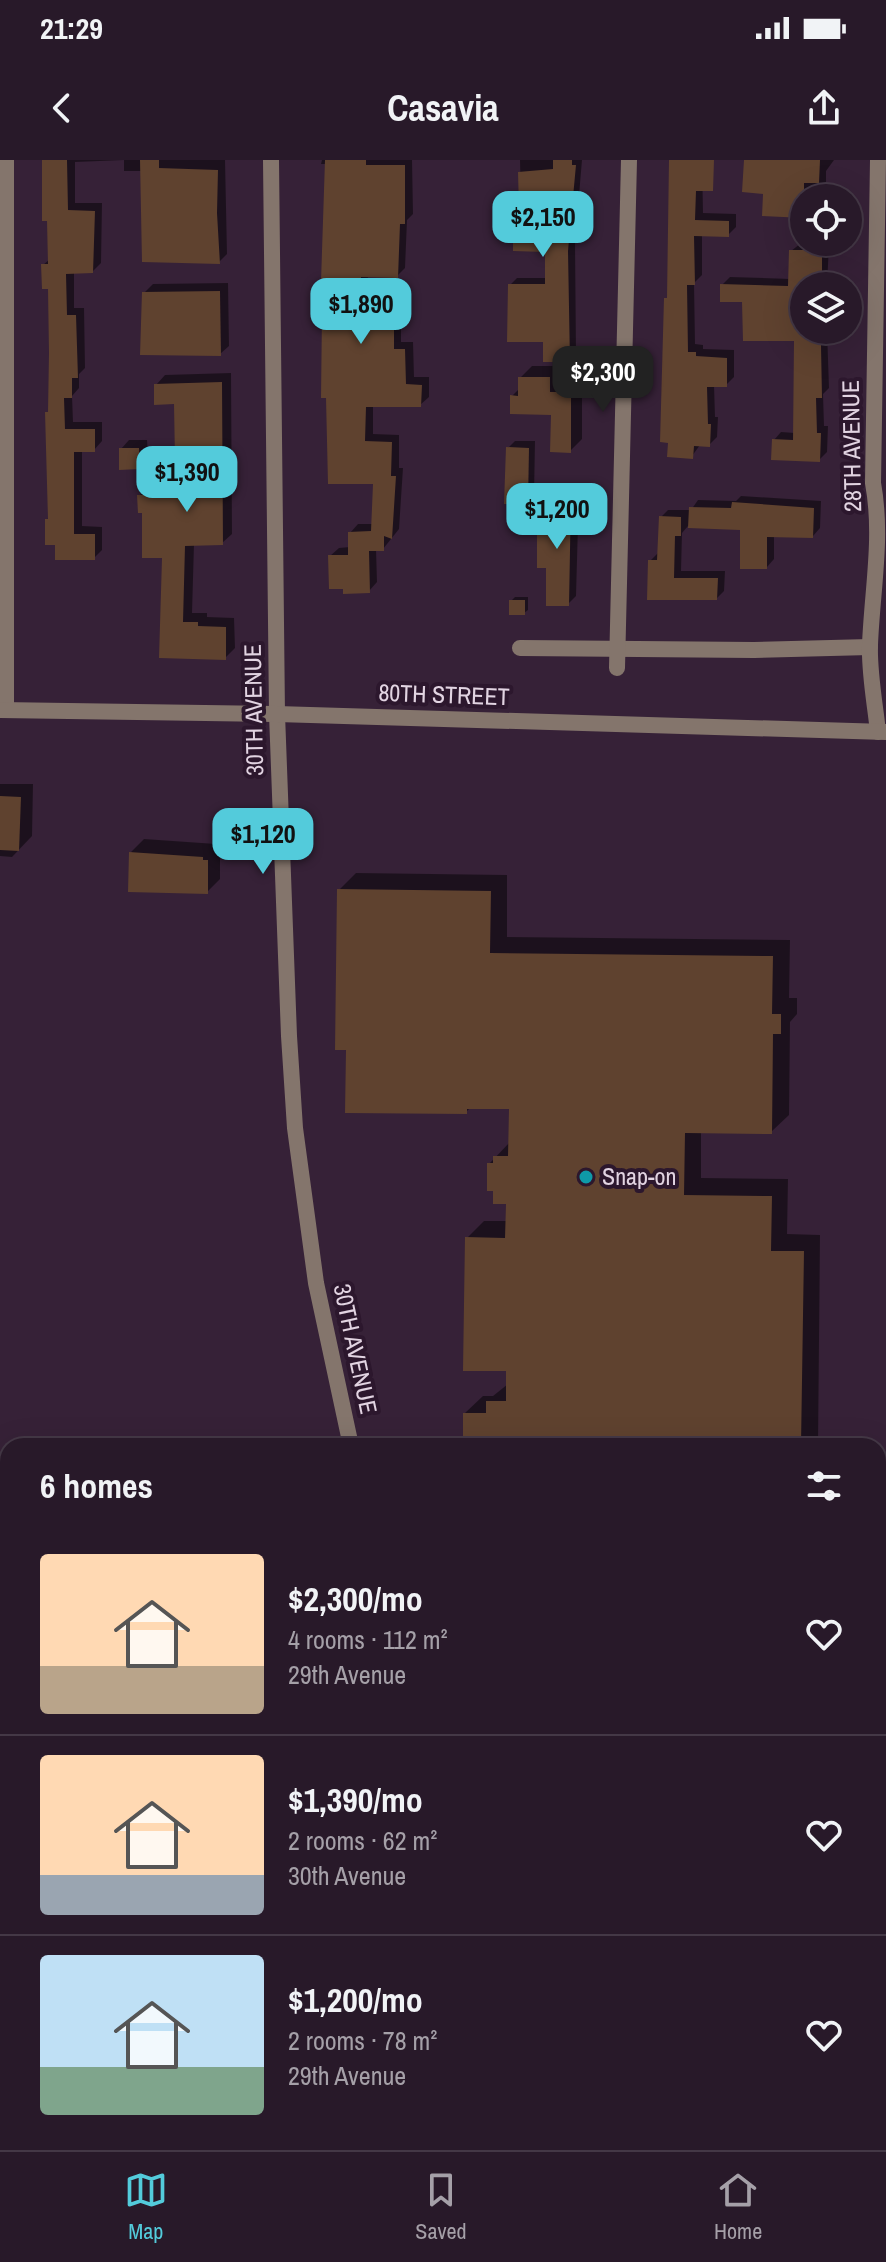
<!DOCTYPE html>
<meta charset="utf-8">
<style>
body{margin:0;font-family:"Archivo Narrow",sans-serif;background:#302231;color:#f1f3f6;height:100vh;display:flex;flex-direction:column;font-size:30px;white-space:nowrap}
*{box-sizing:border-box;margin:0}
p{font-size:26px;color:#a5a0a8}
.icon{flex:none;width:44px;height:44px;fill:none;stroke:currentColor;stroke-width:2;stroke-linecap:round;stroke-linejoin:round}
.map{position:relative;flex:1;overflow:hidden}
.sheet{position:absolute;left:0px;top:1278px;width:886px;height:712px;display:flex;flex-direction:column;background:#281929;border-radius:24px 24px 0 0;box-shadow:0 8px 32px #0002,0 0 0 2px #443846}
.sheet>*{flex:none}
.fabs{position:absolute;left:790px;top:24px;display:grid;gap:16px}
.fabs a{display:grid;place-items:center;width:72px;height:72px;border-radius:50%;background:#281929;box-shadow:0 8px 32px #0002,0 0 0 2px #443846;font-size:40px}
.price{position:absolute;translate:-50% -68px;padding:0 18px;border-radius:16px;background:#53cbdb;color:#111;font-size:26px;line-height:52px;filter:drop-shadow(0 2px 4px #0008)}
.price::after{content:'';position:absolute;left:50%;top:48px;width:24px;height:18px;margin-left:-12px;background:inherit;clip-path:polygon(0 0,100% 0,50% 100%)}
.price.selected{background:#222;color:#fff}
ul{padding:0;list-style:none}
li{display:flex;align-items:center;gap:24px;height:200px;padding:0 40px}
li+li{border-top:2px solid #443846}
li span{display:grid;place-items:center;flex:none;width:224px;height:160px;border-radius:8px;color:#555}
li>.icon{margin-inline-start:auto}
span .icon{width:96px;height:96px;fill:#fffc;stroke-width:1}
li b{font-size:34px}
h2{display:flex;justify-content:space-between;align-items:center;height:96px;padding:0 40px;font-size:34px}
.status{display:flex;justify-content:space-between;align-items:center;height:56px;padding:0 40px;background:#281929;direction:ltr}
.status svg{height:22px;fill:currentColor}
header{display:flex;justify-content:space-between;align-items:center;height:104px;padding:0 40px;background:#281929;font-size:36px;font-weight:800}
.tab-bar{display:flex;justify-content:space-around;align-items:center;height:112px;border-top:2px solid #443846;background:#281929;font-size:22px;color:#a5a0a8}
.tab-bar a{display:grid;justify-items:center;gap:4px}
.tab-bar .selected{color:#53cbdb}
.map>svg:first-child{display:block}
.shadow{fill:#0007}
.building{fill:#5f422f}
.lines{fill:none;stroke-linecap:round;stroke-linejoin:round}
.minor{stroke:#84756c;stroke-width:16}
.tertiary{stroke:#84756c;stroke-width:16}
.culture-dot{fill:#0f9aa8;stroke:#2c172d;stroke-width:3}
.labels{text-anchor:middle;stroke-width:8;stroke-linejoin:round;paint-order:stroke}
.street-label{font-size:24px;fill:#e2d4e2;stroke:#2c172d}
.poi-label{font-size:24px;fill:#e2d4e2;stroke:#2c172d;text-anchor:start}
</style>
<div class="status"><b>21:29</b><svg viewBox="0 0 49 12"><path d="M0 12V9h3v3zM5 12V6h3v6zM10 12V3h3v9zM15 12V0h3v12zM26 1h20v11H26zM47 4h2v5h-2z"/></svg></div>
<header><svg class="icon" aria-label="back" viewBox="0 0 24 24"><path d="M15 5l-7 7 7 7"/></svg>Casavia<svg class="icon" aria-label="share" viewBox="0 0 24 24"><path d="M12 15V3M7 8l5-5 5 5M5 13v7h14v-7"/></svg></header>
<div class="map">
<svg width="886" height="1990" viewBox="0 0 886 1990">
<rect width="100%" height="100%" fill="#362137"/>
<!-- shadow -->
<g class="shadow">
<polygon points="44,0 225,0 227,94 219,102 142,11 124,11 124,0 75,2 75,43 102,43 101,103 93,111 74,112 74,148 84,148 85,208 79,214 79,228 72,236 73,262 102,262 102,281 94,290 82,290 82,366 102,367 102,390 94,398 57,383 47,360 50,356 50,127 43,105 50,99"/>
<polygon points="322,0 412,0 413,54 407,60 405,108 397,116 368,115 367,143 401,143 401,182 413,182 414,217 429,217 429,237 420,245 373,245 373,274 399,275 399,308 403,308 399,369 383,389 376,389 377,422 369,431 330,396 339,388 350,387 350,373 358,364 373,364 375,322 330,322 327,4 321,4"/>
<polygon points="520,0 582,0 575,83 576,192 569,200 545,180 510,125 517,118 547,118 547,90 515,70 501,50 508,42 521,43"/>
<polygon points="672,0 702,0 703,53 736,54 736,67 728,75 702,75 702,115 694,123 695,184 703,185 703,189 734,190 734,217 726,225 714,225 715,257 718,257 717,277 709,285 700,285 692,296 669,136"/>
<polygon points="746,0 834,0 826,11 826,38 804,38 804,82 829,84 827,126 804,126 804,170 827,170 829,228 823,234 824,266 828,266 827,292 819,300 774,280 781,272 795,273 796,179 722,125 730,117 791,119 791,91 800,84 800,55 765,32"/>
<polygon points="228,123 229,186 220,194 144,133 153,124"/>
<polygon points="532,206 561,206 561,220 582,221 582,279 570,291 553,253 512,236 520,228 520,218"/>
<polygon points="231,213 232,374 222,383 194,384 192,453 207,453 207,457 234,458 235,488 225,498 161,496 164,396 139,336 149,326 177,325 176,242 156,225 165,215"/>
<polygon points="129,280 147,280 148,298 139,307 121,289"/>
<polygon points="515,281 535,281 534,335 527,342 508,288"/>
<polygon points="559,328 579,329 576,436 568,444 548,406 539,376 550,367 550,337"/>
<polygon points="741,336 821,341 820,368 813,376 774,375 774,399 767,407 742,368 688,366 682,373 681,411 725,411 724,431 717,438 649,438 650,401 658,393 661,357 668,350 691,350 698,340 736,341"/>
<polygon points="515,437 528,437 528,450 524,453 511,441"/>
<polygon points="0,624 33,624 32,676 12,697 0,696"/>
<polygon points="144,679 216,684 215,687 220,687 220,719 207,732 131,692"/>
<polygon points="356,713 507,715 507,777 790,780 789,838 797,838 797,854 790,862 789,955 771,972 701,971 701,1018 788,1019 787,1074 820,1075 818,1286 465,1286 465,1253 483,1236 493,1236 508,1224 509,1209 467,1078 484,1061 508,1061 508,1042 489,1004 511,981 511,947 471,947 466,952 348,889 339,730"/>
<polygon points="878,1962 886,1962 886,1990 852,1990 852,1982 878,1982"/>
<polygon points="506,1982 558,1982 566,1990 514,1990"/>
<polygon points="579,1982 614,1982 604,1990 570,1990"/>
<polygon points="638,1982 841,1982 840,1990 639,1990"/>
</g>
<!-- building -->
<g class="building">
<polygon points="42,0 67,0 68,50 95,51 93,113 66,114 67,155 76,155 78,218 72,218 72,238 64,238 65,269 95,269 95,292 74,292 74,374 95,374 95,400 55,400 55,385 45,385 45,359 48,359 45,252 48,252 49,193 48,129 42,129 41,104 48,104 47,61 42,61"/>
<polygon points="140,0 159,0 159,8 218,10 217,53 220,104 142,102"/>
<polygon points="325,0 366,0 366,5 405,5 405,64 400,64 398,118 361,117 360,150 394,150 394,189 405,189 406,224 422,225 421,247 366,247 365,281 392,282 391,316 396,316 392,379 384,376 384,391 369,391 370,433 343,434 343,429 329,429 328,395 348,395 348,372 371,371 373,324 328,324 326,238 321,238 322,152 320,152"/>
<polygon points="553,0 572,0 572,5 576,5 568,91 570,202 543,202 543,182 507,182 508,124 545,124 545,92 513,91 513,72 498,72 499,49 519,49 518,12 553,9"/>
<polygon points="669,0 714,0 713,31 696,31 695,60 729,61 729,77 694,76 695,125 687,125 688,192 696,192 696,196 727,198 727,227 707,227 708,264 711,264 710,287 694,286 693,299 667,297 668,283 660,282 664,138 667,138"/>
<polygon points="744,0 820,0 819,23 804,23 804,58 762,56 763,34 742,32"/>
<polygon points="789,90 822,90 822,118 804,118 804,176 819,175 821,185 822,238 816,238 817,273 821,273 820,302 771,300 772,279 793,280 794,181 743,181 742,142 720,142 720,124 788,126"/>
<polygon points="220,131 221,196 140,195 142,132"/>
<polygon points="518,217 550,217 550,232 571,232 571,293 550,292 551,255 510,254 510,235 518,236"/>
<polygon points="222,222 223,385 185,386 183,462 198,462 198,466 226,467 226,500 159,498 162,398 142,398 142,353 138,353 137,335 176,334 175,300 174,244 154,245 154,224"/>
<polygon points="506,287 529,288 528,344 504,344"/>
<polygon points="119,288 139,288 140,309 119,310"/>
<polygon points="548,336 571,336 569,446 546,446 546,408 537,408 537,375 548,375"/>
<polygon points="732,342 814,348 813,378 767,377 767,409 740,409 740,370 688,368 689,347 731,348"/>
<polygon points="659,356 681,357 681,376 675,376 674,418 718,418 717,440 647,440 648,400 657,400"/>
<rect x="509" y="440" width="16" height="15"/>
<polygon points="0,636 21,637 19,691 0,690"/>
<polygon points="129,692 203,697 203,700 208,700 208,734 128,732"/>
<polygon points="337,729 491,731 490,793 773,796 772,854 781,854 781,874 773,874 772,974 685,973 684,1035 772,1036 771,1091 804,1091 801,1286 463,1286 463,1253 486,1253 486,1241 506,1241 506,1211 463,1211 465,1077 505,1078 506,1044 493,1044 493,1031 487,1031 487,1003 493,1003 493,996 508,996 509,949 467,949 467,954 345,953 346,890 335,890"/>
</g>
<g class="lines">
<!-- minor -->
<g class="minor">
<polyline points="6,0 6,550"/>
<polyline points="520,488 754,490 870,487"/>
<polyline points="617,508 629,0"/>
<path d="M878 572C875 543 869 513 870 485 872 431 883 377 873 323L878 0"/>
</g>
<!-- tertiary -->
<g class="tertiary">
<polyline points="271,0 277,554 289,876 295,968 316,1123 351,1286"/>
<polyline points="0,550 277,554 886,572"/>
<polyline points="447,1990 447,1982"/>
</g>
</g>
<!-- markers -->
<circle class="culture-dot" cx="586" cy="1017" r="8"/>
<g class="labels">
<!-- street labels -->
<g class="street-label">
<text transform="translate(852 286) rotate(-91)" y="8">28TH AVENUE</text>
<text transform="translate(444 535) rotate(2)" y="8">80TH STREET</text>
<text transform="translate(254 550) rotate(-91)" y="8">30TH AVENUE</text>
<text transform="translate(355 1189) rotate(78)" y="8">30TH AVENUE</text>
</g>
<!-- poi labels -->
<g class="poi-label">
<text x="602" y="1025">Snap-on</text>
</g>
</g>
</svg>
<div class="fabs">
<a><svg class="icon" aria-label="locate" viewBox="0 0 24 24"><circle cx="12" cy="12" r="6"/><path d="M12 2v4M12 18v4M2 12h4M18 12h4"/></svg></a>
<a><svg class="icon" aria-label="layers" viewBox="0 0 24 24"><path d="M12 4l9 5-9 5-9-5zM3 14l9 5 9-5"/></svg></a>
</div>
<b class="price" style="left:543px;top:99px">$2,150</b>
<b class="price" style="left:361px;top:186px">$1,890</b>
<b class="price selected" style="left:603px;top:254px">$2,300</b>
<b class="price" style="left:187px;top:354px">$1,390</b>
<b class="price" style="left:557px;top:391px">$1,200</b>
<b class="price" style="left:263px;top:716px">$1,120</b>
<section class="sheet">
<h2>6 homes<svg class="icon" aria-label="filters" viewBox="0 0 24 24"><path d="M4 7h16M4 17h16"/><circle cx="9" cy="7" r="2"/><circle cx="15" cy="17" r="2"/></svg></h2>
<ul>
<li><span style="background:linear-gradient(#ffd9b3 70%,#b9a48a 0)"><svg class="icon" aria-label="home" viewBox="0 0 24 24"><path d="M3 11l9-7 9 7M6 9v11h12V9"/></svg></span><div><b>$2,300/mo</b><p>4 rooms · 112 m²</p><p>29th Avenue</p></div><svg class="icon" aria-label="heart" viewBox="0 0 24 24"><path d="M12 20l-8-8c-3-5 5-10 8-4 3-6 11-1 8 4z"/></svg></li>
<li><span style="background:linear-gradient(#ffd9b3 75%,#9aa5b1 0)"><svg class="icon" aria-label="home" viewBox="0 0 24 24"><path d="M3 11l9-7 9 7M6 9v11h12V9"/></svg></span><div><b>$1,390/mo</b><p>2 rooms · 62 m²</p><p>30th Avenue</p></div><svg class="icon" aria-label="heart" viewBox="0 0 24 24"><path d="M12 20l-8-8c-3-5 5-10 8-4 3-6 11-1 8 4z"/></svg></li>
<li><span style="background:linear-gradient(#bfe0f5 70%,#7fa58c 0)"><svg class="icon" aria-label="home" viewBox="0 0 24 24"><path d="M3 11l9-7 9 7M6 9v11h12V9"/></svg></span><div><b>$1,200/mo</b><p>2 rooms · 78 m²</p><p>29th Avenue</p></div><svg class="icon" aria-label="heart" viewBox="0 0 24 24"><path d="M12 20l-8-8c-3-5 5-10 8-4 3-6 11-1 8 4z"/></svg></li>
</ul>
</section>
</div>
<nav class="tab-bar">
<a class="selected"><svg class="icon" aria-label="map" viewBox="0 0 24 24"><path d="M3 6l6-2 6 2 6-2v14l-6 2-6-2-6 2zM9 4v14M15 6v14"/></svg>Map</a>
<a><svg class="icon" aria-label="saved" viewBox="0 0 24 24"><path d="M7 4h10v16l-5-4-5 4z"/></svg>Saved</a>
<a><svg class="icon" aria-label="home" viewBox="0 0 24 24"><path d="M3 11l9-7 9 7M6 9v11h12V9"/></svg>Home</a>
</nav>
